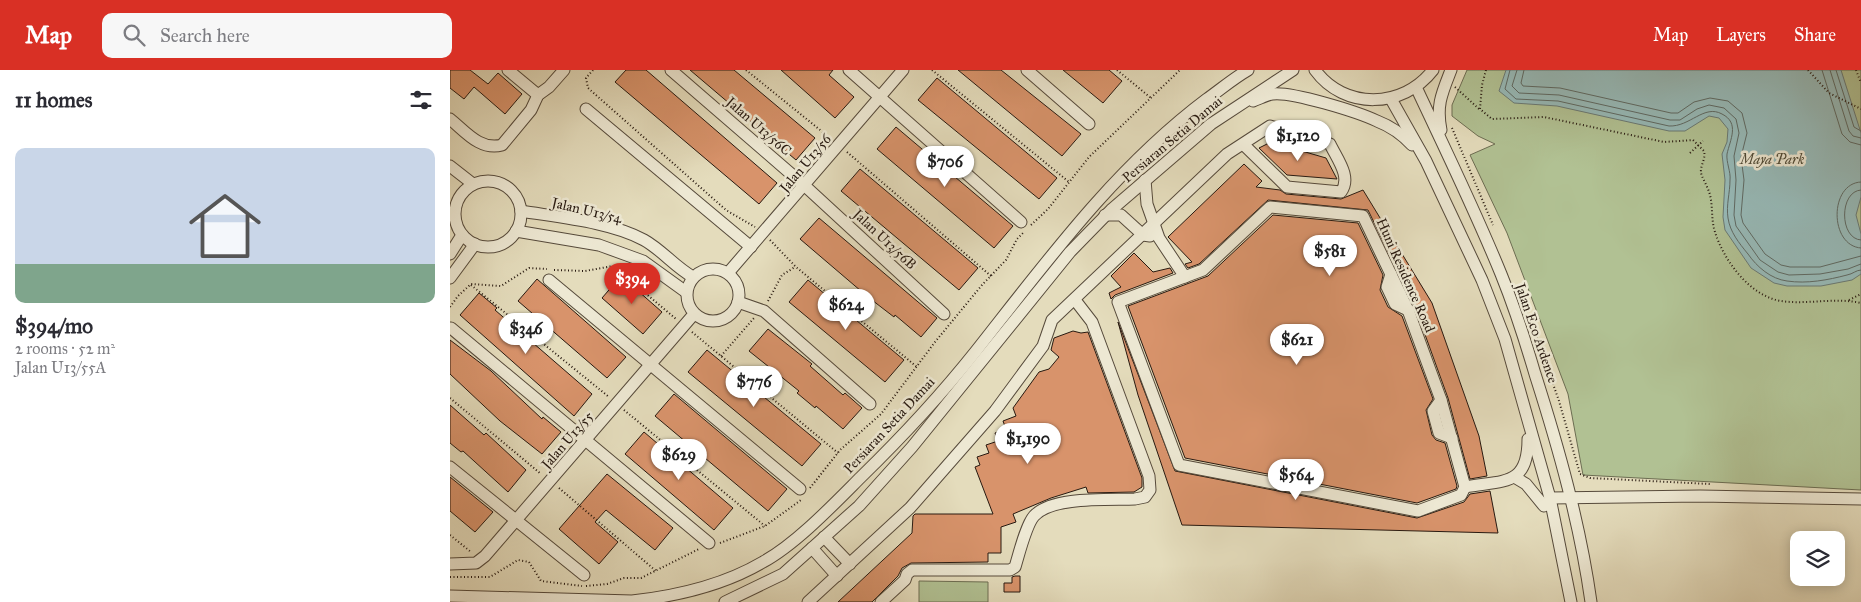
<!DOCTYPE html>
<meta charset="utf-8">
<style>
body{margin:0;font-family:"IM FELL Great Primer",serif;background:#f7f7f7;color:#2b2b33;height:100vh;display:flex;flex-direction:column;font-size:19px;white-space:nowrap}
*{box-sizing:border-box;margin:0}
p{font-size:16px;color:#7c7c81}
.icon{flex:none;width:28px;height:28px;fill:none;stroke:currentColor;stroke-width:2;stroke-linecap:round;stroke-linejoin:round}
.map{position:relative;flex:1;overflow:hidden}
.drawer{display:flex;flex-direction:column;background:#fff;width:450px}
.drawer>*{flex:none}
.controls{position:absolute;left:1340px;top:461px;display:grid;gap:10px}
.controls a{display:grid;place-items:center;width:55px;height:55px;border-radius:10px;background:#fff;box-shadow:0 2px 12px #0003;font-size:25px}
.price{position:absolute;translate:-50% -42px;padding:0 11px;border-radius:18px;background:#fff;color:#222;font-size:16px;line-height:32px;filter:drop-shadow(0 1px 2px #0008)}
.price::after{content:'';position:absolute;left:50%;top:30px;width:15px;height:11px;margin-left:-8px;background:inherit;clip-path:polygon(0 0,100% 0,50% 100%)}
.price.current{background:#d93025;color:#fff}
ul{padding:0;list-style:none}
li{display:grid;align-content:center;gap:10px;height:265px;padding:0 15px}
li+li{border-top:1px solid #e1e1e2}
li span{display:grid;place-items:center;height:155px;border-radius:10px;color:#555}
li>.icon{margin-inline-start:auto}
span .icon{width:90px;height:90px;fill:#fffc;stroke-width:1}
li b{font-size:21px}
h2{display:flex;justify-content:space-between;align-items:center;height:60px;padding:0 15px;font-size:21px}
header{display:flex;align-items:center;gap:30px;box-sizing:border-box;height:70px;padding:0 25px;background:#d93025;color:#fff}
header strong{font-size:24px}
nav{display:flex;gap:28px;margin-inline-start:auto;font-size:18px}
.search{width:350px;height:45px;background:#f7f7f7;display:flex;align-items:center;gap:12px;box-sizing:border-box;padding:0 18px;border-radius:10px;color:#7c7c81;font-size:19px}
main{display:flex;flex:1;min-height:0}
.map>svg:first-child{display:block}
.green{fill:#b1c193;stroke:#6c6d52}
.water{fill:#97bab8;stroke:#6a7a75}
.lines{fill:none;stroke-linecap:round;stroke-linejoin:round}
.shore{stroke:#5f6a64;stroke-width:1}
.building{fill:#d8936b;stroke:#271910}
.minor-casing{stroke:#564a3b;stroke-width:13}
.path{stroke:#271910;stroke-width:2;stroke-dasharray:1 2.5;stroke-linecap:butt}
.minor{stroke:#ede8d3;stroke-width:11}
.labels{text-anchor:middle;stroke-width:5;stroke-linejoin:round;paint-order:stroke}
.street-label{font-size:14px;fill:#271910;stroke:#ede8d3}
.park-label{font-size:14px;font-style:italic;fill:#504b37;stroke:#ede8d3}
</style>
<header>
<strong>Map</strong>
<div class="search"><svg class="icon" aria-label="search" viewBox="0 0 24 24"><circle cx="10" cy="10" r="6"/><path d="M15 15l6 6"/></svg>Search here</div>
<nav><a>Map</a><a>Layers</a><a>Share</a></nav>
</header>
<main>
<section class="drawer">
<h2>11 homes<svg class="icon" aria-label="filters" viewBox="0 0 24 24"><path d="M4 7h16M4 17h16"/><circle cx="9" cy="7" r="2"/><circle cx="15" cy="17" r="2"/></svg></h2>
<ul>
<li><span style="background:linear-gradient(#c9d6e8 75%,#7fa58c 0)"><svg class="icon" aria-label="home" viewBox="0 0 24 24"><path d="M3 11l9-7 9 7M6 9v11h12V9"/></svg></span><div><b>$394/mo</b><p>2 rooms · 52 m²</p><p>Jalan U13/55A</p></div></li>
</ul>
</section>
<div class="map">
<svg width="1411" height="532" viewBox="0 0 1411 532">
<rect width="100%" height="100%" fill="#e4dcbc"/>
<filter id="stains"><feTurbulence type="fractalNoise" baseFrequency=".004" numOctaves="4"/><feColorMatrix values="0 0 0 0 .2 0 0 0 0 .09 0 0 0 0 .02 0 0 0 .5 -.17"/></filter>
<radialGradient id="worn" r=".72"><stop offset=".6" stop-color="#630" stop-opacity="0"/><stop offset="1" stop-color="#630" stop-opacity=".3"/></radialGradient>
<!-- green -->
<g class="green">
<polygon points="1017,0 1411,0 1411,420 1133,405 1118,324 1057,163 1020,85 1045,74 1028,66 1002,46 1002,35"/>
<polygon points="469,511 538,512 538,532 469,532"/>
</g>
<!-- water -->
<polygon class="water" points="1056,0 1391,0 1411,63 1411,127 1406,145 1411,164 1411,204 1402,210 1371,216 1337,216 1324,213 1301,198 1275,160 1273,147 1275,110 1272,84 1277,72 1278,59 1269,48 1259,46 1235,61 1219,61 1107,36 1064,33 1049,21"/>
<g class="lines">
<!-- shore -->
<g class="shore">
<path d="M1060 0 1055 19 1066 29 1108 31 1219 56C1240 57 1254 34 1272 44 1290 53 1280 70 1277 84 1276 92 1281 102 1280 110 1280 123 1276 135 1278 148 1280 162 1289 173 1298 184 1307 197 1321 209 1337 211 1357 214 1378 210 1397 205 1403 204 1406 200 1411 200"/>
<polyline points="1067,0 1062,16 1069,23 1109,25 1220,50 1230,50 1247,39 1259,35 1274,38 1286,49 1289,63 1284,86 1286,110 1284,145 1286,156 1310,190 1328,202 1339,205 1370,204 1398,199 1411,194"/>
<polyline points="1074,0 1071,13 1073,16 1110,18 1221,43 1228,43 1244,32 1260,28 1278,31 1292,43 1297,63 1291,87 1294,110 1291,145 1293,153 1315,184 1331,195 1340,197 1370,197 1411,186"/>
<polyline points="1372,0 1392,64 1400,72 1411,75"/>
<polyline points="1380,0 1399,61 1403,66 1411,68"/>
<polyline points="1386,0 1404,57 1411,61"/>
<path d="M1411 112C1379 113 1379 176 1411 178"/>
<path d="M1411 120C1389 121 1389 169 1411 170"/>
</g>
</g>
<!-- building -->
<g class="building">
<polygon points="0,0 20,0 38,14 48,3 72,24 55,44 24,17 14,29 0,18"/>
<polygon points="176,0 196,0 327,113 309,134 165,12"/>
<polygon points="240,0 284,0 365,68 346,90"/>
<polygon points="331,0 383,0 379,5 404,27 385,48"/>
<polygon points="508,0 551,0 631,64 612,86"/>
<polygon points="613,0 659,0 672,11 653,33"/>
<polygon points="487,8 607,108 589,129 468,30"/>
<polygon points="446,57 563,156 544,178 427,79"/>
<polygon points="821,72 876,88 887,109 837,105 809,78"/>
<polygon points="794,94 812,111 806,117 830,120 836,124 891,129 913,120 982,233 1029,366 1037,406 1020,409 998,328 965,237 918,140 818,130 749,194 738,198 735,194 742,192 718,167"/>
<polygon points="410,99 528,198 509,220 391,121"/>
<polygon points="823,145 908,153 933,205 930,220 938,237 952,246 983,329 976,340 982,365 986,370 995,373 1007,416 1006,419 967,433 735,388 678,236 758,206"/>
<polygon points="369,148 487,248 471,267 445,245 444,247 418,227 350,169"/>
<polygon points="684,183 703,202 720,198 723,203 665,225 661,229 659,223 671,217 661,206"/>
<polygon points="171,206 212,242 193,264 152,228"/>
<polygon points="87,209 176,287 157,308 68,231"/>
<polygon points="358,210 454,290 435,312 339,232"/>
<polygon points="29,223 47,238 45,240 142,324 124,346 10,245"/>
<polygon points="668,252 725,401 967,448 1014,432 1020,424 1040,421 1048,463 732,455 688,325"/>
<polygon points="318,259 362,294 360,296 393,325 395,323 412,338 393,359 366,336 365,338 347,323 349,321 299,281"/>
<polygon points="623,261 631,263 638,262 692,408 692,417 684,422 638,423 636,417 601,428 563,444 566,452 551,457 551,483 538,483 538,492 461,493 452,498 448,506 422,532 388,532 462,463 463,446 465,444 543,444 525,397 530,395 527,387 539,383 536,375 548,371 545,363 556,359 553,351 566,346 563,338 589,302 599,299 609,287 601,280 604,268"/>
<polygon points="0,270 41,301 92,349 93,347 111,362 92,384 50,351 0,304"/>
<polygon points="257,280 371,374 352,396 238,302"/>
<polygon points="224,324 337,419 318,441 205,346"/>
<polygon points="0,335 34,365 36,363 76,400 58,422 13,381 11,382 0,373"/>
<polygon points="194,362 283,438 264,460 175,384"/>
<polygon points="157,404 223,458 205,480 156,440 145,452 168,472 149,494 109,459"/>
<polygon points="0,407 43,442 25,462 0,441"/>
<polygon points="565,506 570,506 570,522 554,522 554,513 562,513 562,507"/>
</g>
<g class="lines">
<defs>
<g id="minor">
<polyline points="58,0 88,25"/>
<polyline points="221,0 355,116 494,244"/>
<polyline points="399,0 571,152"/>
<polyline points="577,0 639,54"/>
<path d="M865 0C894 40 953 39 983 0"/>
<path d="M966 17C995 79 1025 140 1051 204 1064 236 1075 270 1085 304 1109 379 1130 454 1141 532"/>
<polyline points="941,29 976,91 1032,210 1055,269 1100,428 1121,532"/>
<path d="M803 31C809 29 816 25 822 24 841 21 908 42 927 51 940 56 952 64 962 75"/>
<polyline points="136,39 301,177"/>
<path d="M0 49C15 61 30 81 52 75L81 40 88 25 99 17 114 0"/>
<path d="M991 60C986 35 992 23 1001 0"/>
<polyline points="0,96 23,114"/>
<polyline points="695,110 697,134 709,168 735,207"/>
<circle cx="38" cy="144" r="33"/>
<polygon points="820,137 913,146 958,240 991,330 1015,417 1011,425 968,441 729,395 668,232 753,200"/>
<path d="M71 141C107 147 162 152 194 170 212 180 225 197 243 207"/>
<polyline points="655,145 671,145 693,165 700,166"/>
<polyline points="66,161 149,175 193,191 236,222"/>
<polyline points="0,184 12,165"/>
<circle cx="263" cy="225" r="26"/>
<polyline points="278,203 453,0"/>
<polyline points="941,204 937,217 945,234 958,240"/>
<polyline points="0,208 25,174"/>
<polyline points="99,210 350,419"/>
<polyline points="288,232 314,241 420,334"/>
<polyline points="1,258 259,473"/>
<polyline points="991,330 983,341 989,363 1002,368"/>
<polyline points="0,397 134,505"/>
<polyline points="1066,408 1076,414 1094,436"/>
<path d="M1015 417C1053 410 1078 417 1078 369"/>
<polyline points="1100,428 1250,426 1411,429"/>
<polyline points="374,467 400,494"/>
<polyline points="362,478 387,506"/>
<polyline points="0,494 26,493 35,486 244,244"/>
<path d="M0 526 182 531C227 526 274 515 313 492 346 474 384 434 411 407 452 367 491 325 526 281 597 191 665 98 757 29 771 19 784 8 798 0"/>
<polyline points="275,532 333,504 409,436 462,377 620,182 661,140 761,54 843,0"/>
<path d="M358 532 460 438 545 341 593 276 602 250 777 84 820 56 880 74C887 89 902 107 891 122L837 117 793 74"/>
<path d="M431 532 455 510 457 504 462 500H560L565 497C569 484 576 455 584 446 602 426 659 430 685 429L695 427 700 420 699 406 642 252 625 230"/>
</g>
</defs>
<!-- minor casing -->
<use href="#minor" class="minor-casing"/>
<!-- path -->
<g class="path">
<polyline points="143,0 136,8 138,18 276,140 305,157"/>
<polyline points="296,0 380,68"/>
<polyline points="482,0 619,112"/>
<polyline points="667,0 701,28"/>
<path d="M1036 0 1032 15 1030 39 1042 49 1094 47 1214 72 1243 70 1254 81C1256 89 1250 96 1251 103 1253 110 1258 117 1260 125 1263 137 1261 150 1265 162 1274 191 1300 226 1331 231 1357 235 1385 227 1411 233"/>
<polyline points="1358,0 1379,23 1411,39"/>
<polyline points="1406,0 1411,13"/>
<polyline points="1005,17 1029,39"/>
<polyline points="1002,58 1043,155"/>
<polyline points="397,82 541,206"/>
<polyline points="1240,83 1253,71"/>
<polyline points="581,155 598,139 639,87 730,0"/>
<polyline points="320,170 346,197 467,297"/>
<polyline points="104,200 135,201 163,196 226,249"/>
<polyline points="21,215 159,327"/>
<polyline points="1399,230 1411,224"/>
<polyline points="318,231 332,205 345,197"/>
<polyline points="1074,231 1109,331 1130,404 1140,408 1260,414"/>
<polyline points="0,237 8,226 21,214 51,216 79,198 97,199"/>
<polyline points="242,262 388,383"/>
<polyline points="271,286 304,248"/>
<polyline points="0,328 91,404"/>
<polyline points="174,340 315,456"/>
<polyline points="109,418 206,501"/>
<polyline points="360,418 390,380 431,344 485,272 532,215 556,190 567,169 574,162"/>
<polyline points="0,465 21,482"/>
<polyline points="270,473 315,456 351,430"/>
<polyline points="0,507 40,507 68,490 79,492 91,511 132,516"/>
<polyline points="136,516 157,514 174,508 191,508 249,479"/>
</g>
<!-- minor -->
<use href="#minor" class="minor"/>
</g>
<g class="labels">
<!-- street labels -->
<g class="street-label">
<text transform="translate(309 56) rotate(41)" y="5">Jalan U13/56C</text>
<text transform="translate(722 69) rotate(-40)" y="5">Persiaran Setia Damai</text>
<text transform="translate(355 93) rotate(-50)" y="5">Jalan U13/56</text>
<text transform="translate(137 140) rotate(13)" y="5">Jalan U13/54</text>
<text transform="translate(435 169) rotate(43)" y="5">Jalan U13/56B</text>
<text transform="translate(956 205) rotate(66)" y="5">Huni Residence Road</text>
<text transform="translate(1087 263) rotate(71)" y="5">Jalan Eco Ardence</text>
<text transform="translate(439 355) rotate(-47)" y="5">Persiaran Setia Damai</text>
<text transform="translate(117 370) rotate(-49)" y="5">Jalan U13/55</text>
</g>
<!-- park labels -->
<g class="park-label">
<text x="1322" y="94">Maya Park</text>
</g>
</g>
<rect width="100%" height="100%" filter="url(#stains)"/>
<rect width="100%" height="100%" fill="url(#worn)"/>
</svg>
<div class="controls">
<a><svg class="icon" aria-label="layers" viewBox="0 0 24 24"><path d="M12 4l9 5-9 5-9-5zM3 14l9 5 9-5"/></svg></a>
</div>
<b class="price" style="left:848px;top:92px">$1,120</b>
<b class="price" style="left:495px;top:118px">$706</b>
<b class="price" style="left:880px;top:207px">$581</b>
<b class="price current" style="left:182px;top:235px">$394</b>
<b class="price" style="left:396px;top:261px">$624</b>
<b class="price" style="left:76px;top:285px">$346</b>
<b class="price" style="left:847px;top:296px">$621</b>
<b class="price" style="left:304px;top:338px">$776</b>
<b class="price" style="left:578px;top:395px">$1,190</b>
<b class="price" style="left:229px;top:411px">$629</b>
<b class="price" style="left:846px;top:431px">$564</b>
</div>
</main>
